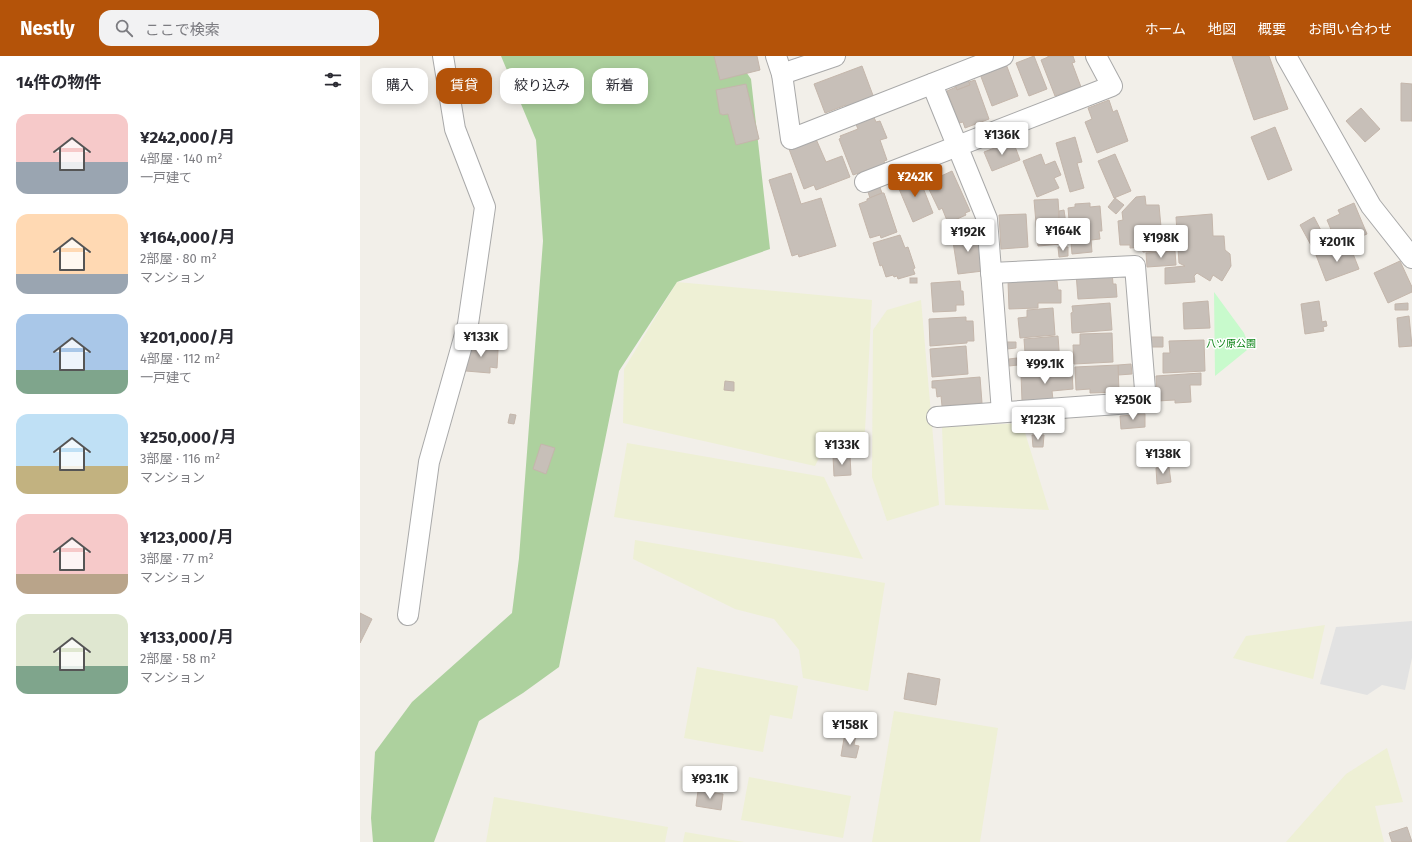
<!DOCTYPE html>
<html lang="ja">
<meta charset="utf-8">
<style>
body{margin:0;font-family:"Fira Sans","Noto Sans JP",sans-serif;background:#f2f2f3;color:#2b2b33;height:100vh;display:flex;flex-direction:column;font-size:15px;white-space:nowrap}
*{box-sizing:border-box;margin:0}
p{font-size:13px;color:#7c7c81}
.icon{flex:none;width:22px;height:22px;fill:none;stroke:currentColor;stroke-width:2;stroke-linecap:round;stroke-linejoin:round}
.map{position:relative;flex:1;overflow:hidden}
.side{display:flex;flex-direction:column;background:#fff;width:360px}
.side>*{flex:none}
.hud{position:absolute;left:12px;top:12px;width:380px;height:36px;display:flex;gap:8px}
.price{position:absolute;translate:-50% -34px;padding:0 9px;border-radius:4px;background:#fff;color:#222;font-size:13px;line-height:26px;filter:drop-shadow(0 1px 2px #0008)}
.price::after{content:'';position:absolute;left:50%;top:24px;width:12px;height:9px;margin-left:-6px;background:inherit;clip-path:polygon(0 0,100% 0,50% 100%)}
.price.selected{background:#b45309;color:#fff}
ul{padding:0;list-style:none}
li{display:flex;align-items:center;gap:12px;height:100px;padding:0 16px}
li span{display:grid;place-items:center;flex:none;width:112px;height:80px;border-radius:12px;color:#555}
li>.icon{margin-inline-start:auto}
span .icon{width:48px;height:48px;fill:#fffc;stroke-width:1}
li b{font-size:17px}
h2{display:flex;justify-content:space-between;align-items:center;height:48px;padding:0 16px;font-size:17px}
.chip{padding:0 14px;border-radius:12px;background:#fff;box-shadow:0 2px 10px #0003;font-size:14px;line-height:36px}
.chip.selected{background:#b45309;color:#fff}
header{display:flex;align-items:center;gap:24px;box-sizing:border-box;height:56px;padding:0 20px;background:#b45309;color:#fff}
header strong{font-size:19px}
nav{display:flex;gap:22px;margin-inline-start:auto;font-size:14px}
.search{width:280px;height:36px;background:#f2f2f3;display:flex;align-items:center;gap:10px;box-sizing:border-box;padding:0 14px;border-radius:12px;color:#7c7c81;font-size:15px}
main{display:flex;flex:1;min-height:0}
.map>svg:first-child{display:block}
.farmland{fill:#eef0d5}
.forest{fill:#add19e}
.park{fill:#c8facc}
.parking{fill:#e2e2e2}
.building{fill:#c7bfb8;stroke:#c4b6ab}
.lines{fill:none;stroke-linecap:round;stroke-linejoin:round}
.minor-casing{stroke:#a9a9a9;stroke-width:22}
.minor{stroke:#fff;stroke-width:20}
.labels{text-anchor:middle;stroke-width:3;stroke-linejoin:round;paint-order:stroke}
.park-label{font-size:10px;fill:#0c8416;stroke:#fff}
</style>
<header>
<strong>Nestly</strong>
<div class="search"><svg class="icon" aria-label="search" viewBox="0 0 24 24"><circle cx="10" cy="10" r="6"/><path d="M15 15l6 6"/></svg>ここで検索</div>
<nav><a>ホーム</a><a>地図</a><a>概要</a><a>お問い合わせ</a></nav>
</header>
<main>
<section class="side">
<h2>14件の物件<svg class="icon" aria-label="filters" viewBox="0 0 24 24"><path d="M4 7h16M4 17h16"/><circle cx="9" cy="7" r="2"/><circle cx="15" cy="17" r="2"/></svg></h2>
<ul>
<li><span style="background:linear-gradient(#f6c9c9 60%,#9aa5b1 0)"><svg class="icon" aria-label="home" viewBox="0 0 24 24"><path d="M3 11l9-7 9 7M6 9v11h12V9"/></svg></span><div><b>¥242,000/月</b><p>4部屋 · 140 m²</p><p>一戸建て</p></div></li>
<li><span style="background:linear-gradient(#ffd9b3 75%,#9aa5b1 0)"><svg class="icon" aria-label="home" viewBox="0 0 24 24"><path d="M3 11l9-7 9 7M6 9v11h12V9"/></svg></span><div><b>¥164,000/月</b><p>2部屋 · 80 m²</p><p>マンション</p></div></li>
<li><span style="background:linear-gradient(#a9c7e8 70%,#7fa58c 0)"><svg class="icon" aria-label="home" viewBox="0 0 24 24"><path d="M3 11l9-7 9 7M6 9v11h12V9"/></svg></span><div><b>¥201,000/月</b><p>4部屋 · 112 m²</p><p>一戸建て</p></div></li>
<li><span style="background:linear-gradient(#bfe0f5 65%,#c2b280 0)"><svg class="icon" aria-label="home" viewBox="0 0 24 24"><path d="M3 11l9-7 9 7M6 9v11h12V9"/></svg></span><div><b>¥250,000/月</b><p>3部屋 · 116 m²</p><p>マンション</p></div></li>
<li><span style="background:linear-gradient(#f6c9c9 75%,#b9a48a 0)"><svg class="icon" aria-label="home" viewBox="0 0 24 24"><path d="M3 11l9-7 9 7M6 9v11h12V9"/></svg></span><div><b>¥123,000/月</b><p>3部屋 · 77 m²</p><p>マンション</p></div></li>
<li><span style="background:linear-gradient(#dfe7d0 65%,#7fa58c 0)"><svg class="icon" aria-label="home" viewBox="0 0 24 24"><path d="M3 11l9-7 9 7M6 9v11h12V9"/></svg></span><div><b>¥133,000/月</b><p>2部屋 · 58 m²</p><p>マンション</p></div></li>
</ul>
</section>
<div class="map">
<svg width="1052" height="786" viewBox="0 0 1052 786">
<rect width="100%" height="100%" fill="#f2efe9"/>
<!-- farmland -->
<g class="farmland">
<polygon points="317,226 512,244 504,393 464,392 455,410 263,367 264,313"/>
<polygon points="561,244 579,449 527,465 512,421 513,274 527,254"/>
<polygon points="662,367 689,454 585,449 582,371"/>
<polygon points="267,387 464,421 503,503 254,461"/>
<polygon points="275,484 525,527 508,635 443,622 439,594 414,563 375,553 273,503"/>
<polygon points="965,569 953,623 873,602 886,580"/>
<polygon points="337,611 438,630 432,663 410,659 403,696 324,682"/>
<polygon points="534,655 638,672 620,786 512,786"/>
<polygon points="1027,692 1043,746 1015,750 1024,786 926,786 986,718"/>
<polygon points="389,721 491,740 483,782 381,764"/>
<polygon points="134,741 308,771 305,786 126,786"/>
<polygon points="325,776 384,786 323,786"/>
</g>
<!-- forest -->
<polygon class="forest" points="141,0 375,0 391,23 410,193 317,226 259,315 199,611 163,637 119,665 74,786 13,786 11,762 15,696 52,646 152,557 159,502 183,185 176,84"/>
<!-- park -->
<polygon class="park" points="854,236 884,277 889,290 887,294 855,320"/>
<!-- parking -->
<polygon class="parking" points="1052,565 1052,602 1045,634 1022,629 1007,639 960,628 976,571"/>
<!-- building -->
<g class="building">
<polygon points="354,0 397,0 400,14 360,24"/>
<polygon points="674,0 687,33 669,40 656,7"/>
<polygon points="688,0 713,0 715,6 712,7 721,31 695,40 681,4 688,1"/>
<polygon points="872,0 909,0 928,53 894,64"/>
<polygon points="646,8 658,40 632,50 620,18"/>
<polygon points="502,10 514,42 487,53 486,49 465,57 454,28"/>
<polygon points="607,21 610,29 597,34 594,26"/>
<polygon points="615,24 629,63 605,72 603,66 599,67 587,35 596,31 597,34 610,29 609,26"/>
<polygon points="1041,27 1052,28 1052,65 1041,65"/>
<polygon points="386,28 399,83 376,89 368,58 362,59 362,58 360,58 356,34"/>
<polygon points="749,44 753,56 757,54 768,85 737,97 725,66 732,63 728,52"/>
<polygon points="1001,52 1020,73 1005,86 986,65"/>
<polygon points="513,59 516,66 520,65 527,82 520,84 527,104 524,105 525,108 493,119 479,83 481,82 480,80 498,73 495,66"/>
<polygon points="915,71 932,114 908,124 891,81"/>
<polygon points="715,81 722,106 717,107 724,132 710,136 696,87"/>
<polygon points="456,83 466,106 482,100 490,121 456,134 454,129 444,133 429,93"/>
<polygon points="653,85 660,104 632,115 624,96"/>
<polygon points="681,98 685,109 695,105 701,119 694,122 699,132 677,141 663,105"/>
<polygon points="755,98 771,135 754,142 738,105"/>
<polygon points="568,108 575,123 566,127 560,112"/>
<polygon points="592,115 610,155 605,157 606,159 588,167 582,152 579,154 566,127"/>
<polygon points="431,117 441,148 461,142 476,190 439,201 438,198 432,200 409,124"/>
<polygon points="558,119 573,157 553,166 537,128"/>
<polygon points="519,129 522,137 510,142 507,133"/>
<polygon points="522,137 524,137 537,176 521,182 520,179 510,182 499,148 507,145 507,143"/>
<polygon points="785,140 786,149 799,149 801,171 808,170 810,191 796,192 796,195 783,196 782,191 770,192 770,189 760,189 758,165 763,164 762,156 776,141"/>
<polygon points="755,142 764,149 756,158 748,151"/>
<polygon points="698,143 701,188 678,190 674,144"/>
<polygon points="730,147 730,151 740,150 742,175 739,175 740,183 731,184 732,196 712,198 708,152 715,151 715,148"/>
<polygon points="994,147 1007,178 978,190 967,164 980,158 978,154"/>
<polygon points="704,154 706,168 699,168 699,155"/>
<polygon points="666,158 668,191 641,193 639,159"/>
<polygon points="852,158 853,180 864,180 865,194 870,198 871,210 862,225 853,219 850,225 837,217 834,220 835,226 805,228 805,212 825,210 819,207 816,161"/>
<polygon points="954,161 966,184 952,191 940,169"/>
<polygon points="618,176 623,215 598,218 592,179"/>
<polygon points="540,179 545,192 548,191 555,212 553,213 555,218 538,223 537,220 534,221 533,219 526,221 522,209 520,210 513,187"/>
<polygon points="990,190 999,213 966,225 956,199 969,194 971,197"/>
<polygon points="698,191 708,191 708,200 699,201"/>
<polygon points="815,195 816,209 787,211 786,197"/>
<polygon points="1040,205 1052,231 1052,236 1028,247 1014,217"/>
<polygon points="752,215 753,228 756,228 757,241 718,243 716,217"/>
<polygon points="694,220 694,225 697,225 698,234 701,234 701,247 678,247 678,252 649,253 648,225"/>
<rect x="550" y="222" width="7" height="5"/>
<polygon points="600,225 601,235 603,235 604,249 596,249 596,255 573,256 571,227"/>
<polygon points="848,245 850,272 824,273 823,247"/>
<polygon points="959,245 962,266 966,265 967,270 963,271 964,275 945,278 941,248"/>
<polygon points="750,247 752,274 712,277 711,257 713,256 712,250"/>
<polygon points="1048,247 1048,254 1035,254 1035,248"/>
<polygon points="693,252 695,279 660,282 658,262 667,261 667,254"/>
<polygon points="1049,260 1052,290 1039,291 1037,262"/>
<polygon points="606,261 606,265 613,265 614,285 607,285 607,287 570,290 569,263"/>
<polygon points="752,277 753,306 714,308 713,289 720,289 720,278"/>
<polygon points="698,280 700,308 666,311 664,283"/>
<polygon points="789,281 803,281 803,291 790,291"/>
<polygon points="844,284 845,315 803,317 803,297 810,297 809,285"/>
<polygon points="108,286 132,288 131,293 138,294 137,312 130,311 130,317 106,315"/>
<polygon points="647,286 656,286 656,292 647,293"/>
<polygon points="606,290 608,318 572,321 570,293"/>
<polygon points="702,301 709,301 710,307 703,307"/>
<polygon points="657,302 658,309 649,310 649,303"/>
<polygon points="771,308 772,318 758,319 758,309"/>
<polygon points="758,309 759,336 730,337 730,333 716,334 715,311"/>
<polygon points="712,315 713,333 692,335 693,344 662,345 661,318"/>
<polygon points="841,317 841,329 830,329 831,346 815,347 815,344 797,345 796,320"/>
<polygon points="620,321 622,347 582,350 581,340 577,341 576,332 572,332 572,325"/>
<polygon points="365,325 374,326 374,335 364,334"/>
<polygon points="150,358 156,359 154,368 148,367"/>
<polygon points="785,358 785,371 761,373 760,360"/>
<polygon points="669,366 679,366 680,376 669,376"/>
<polygon points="672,379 684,379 683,391 673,391"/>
<polygon points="181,388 195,392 186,418 173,413"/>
<polygon points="490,399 491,419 474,420 473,400"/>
<polygon points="809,411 811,426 797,428 796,412"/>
<polygon points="0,557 12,563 0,587"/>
<polygon points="548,617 580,623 576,649 544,643"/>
<polygon points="485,677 496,679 494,689 499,690 496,702 481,700"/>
<polygon points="338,735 363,738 361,754 336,750"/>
<polygon points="1047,771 1052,786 1032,786 1029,777"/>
</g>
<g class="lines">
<defs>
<g id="minor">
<polyline points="416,0 422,18 431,83 643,0"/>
<polyline points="926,0 1011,150 1052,202"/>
<polyline points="422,18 475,0"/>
<polyline points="572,28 627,163 642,356"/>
<polyline points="505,126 752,30 736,0"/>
<polyline points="577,361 786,346 775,210 631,217"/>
<polyline points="48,559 69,406 108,268 125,151 95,73 83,0"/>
</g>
</defs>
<!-- minor casing -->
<use href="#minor" class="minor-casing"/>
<!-- minor -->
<use href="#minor" class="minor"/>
</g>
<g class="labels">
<!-- park labels -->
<g class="park-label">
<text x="871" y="291">八ツ原公園</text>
</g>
</g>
</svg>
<b class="price" style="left:642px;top:100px">¥136K</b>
<b class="price selected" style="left:555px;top:142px">¥242K</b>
<b class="price" style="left:703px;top:196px">¥164K</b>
<b class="price" style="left:608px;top:197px">¥192K</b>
<b class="price" style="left:801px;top:203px">¥198K</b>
<b class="price" style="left:977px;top:207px">¥201K</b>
<b class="price" style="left:121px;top:302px">¥133K</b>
<b class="price" style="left:685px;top:329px">¥99.1K</b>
<b class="price" style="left:773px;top:365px">¥250K</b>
<b class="price" style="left:678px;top:385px">¥123K</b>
<b class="price" style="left:482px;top:410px">¥133K</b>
<b class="price" style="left:803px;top:419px">¥138K</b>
<b class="price" style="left:490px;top:690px">¥158K</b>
<b class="price" style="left:350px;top:744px">¥93.1K</b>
<div class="hud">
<a class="chip">購入</a>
<a class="chip selected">賃貸</a>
<a class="chip">絞り込み</a>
<a class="chip">新着</a>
</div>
</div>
</main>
